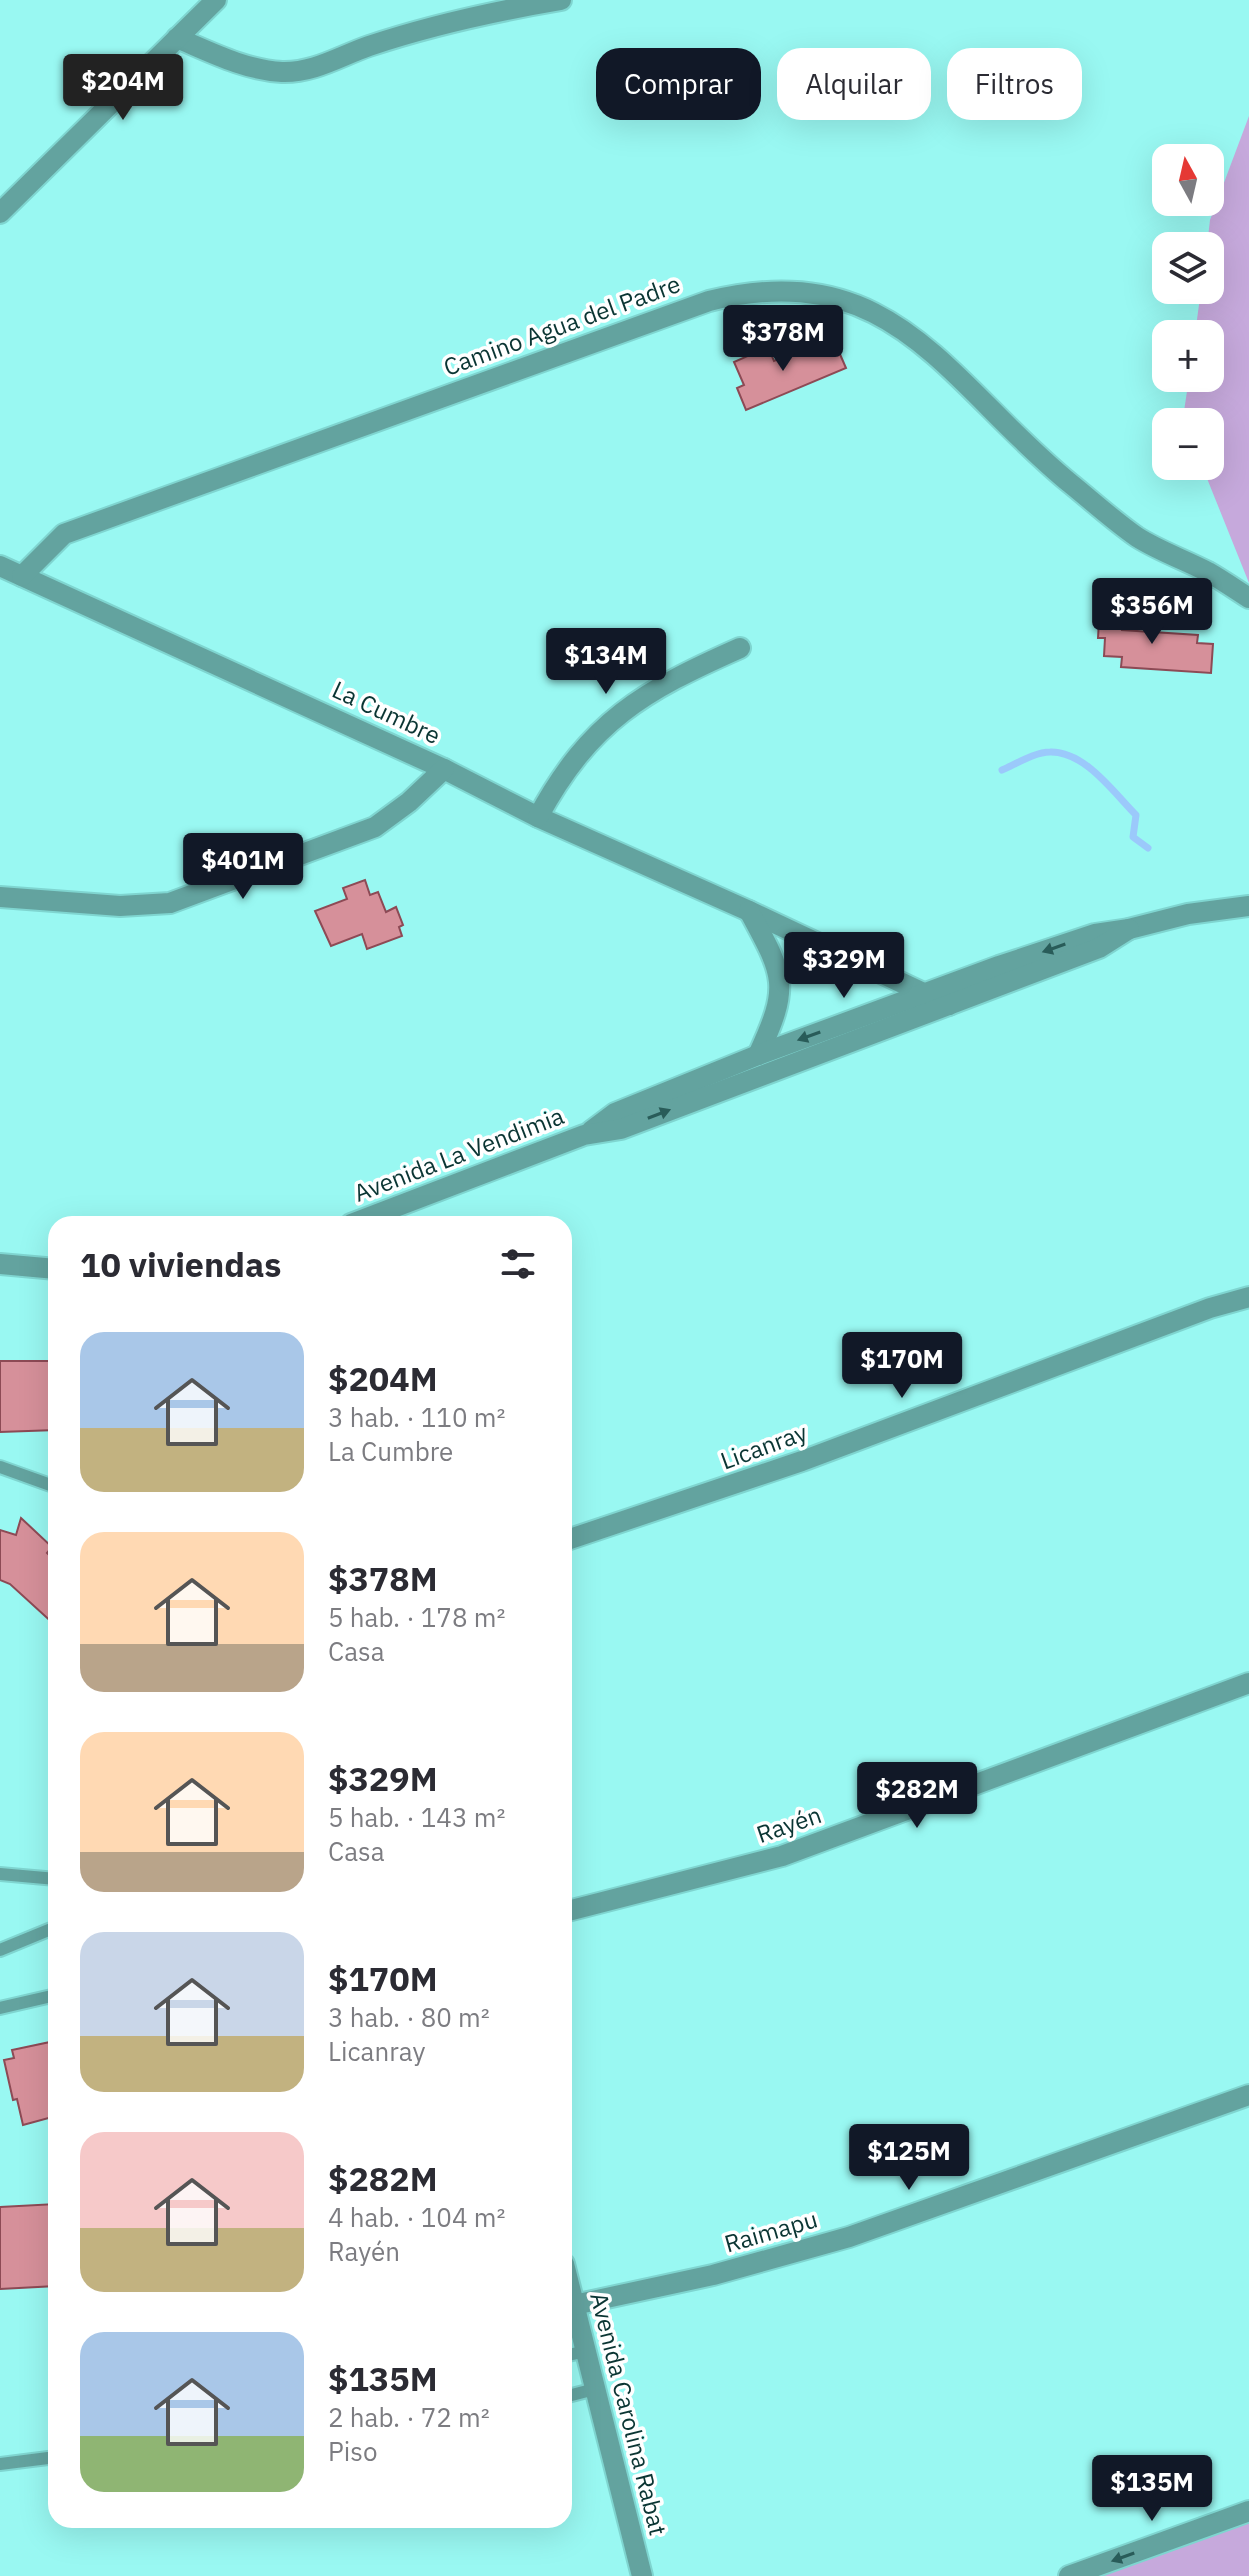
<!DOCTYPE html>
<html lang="es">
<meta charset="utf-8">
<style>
body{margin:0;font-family:"IBM Plex Sans",sans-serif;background:#f2f2f3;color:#2b2b33;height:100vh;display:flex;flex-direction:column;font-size:30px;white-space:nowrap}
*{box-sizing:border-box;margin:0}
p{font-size:26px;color:#7c7c81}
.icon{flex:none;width:44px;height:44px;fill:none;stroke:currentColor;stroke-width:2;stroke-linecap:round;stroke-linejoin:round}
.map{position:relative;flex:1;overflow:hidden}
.details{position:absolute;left:48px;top:1216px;width:524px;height:1312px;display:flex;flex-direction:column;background:#fff;border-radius:24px;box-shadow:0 8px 32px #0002}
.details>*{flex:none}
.guide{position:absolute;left:596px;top:48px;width:532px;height:72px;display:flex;gap:16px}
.needle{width:52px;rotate:352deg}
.buttons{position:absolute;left:1152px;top:144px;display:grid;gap:16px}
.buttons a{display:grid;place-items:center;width:72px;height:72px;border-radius:16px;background:#fff;box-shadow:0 8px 32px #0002;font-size:40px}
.price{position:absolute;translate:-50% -68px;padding:0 18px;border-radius:8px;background:#111827;color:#fff;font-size:26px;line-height:52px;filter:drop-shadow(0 2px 4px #0008)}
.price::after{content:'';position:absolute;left:50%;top:48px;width:24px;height:18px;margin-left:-12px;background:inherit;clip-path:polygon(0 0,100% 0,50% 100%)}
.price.current{background:#222;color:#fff}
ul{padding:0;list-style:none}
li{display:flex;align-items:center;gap:24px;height:200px;padding:0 32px}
li span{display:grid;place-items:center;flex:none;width:224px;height:160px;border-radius:24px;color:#555}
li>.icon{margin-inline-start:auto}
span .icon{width:96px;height:96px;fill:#fffc;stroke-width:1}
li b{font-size:34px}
h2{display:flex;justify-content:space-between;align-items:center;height:96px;padding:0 32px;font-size:34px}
.tag{padding:0 28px;border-radius:24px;background:#fff;box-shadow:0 8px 32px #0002;font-size:28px;line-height:72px}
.tag.current{background:#111827;color:#fff}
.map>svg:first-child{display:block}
.green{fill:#c6a9dc}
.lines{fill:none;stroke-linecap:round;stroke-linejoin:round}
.stream{stroke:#9bc9fb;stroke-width:7}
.building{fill:#d6909a;stroke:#8d4a55;stroke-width:2}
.service-casing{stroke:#7fd5d0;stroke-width:16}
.minor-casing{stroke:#7fd5d0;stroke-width:24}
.tertiary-casing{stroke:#7fd5d0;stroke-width:24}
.service{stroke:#63a39f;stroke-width:12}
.minor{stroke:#63a39f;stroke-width:20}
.tertiary{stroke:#63a39f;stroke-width:20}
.oneway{fill:#295c59}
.labels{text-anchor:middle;stroke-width:7;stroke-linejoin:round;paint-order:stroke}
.street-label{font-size:24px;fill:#0a3533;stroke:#fff}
</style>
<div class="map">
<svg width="1249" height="2576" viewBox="0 0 1249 2576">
<rect width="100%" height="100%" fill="#99f8f2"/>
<!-- green -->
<g class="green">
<polygon points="1249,116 1249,583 1202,466 1210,466 1210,422 1185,422 1183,418 1189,378 1210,378 1210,334 1195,334 1201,290 1210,290 1210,246 1207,246 1210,220"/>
<polygon points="1249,2522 1249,2576 1096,2576"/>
</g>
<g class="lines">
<!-- stream -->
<path class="stream" d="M1002 770C1016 764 1035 752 1050 752 1085 751 1114 793 1136 815L1133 837 1148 848"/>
</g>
<!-- building -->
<g class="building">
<polygon points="836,345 846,368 746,410 737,388 744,385 734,362 768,347 774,361 809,346 813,355"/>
<polygon points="1100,604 1124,606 1122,630 1198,635 1197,643 1213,644 1211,673 1121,667 1122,657 1104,656 1105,638 1098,638"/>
<polygon points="365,880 370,895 378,892 386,912 396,907 403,925 399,927 402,936 367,949 362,934 331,946 315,911 347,899 343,888"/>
<polygon points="0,1361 56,1361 56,1430 0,1432"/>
<polygon points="21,1518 52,1547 47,1553 56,1562 56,1626 10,1584 0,1580 0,1530 16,1535"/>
<polygon points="50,2042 52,2051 56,2050 56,2116 23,2125 17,2099 13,2100 4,2060 14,2058 12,2050"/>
<polygon points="56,2204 56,2286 0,2289 0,2207"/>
</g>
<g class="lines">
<defs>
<g id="service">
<polyline points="0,1467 56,1487"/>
<polyline points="0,1874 56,1879"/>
<polyline points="0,1950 56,1927"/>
<polyline points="0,2008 56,1995"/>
<polyline points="564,2356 586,2351"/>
<polyline points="564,2397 595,2389"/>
<polyline points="0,2464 56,2457"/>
</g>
<g id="minor">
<path d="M177 38C210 52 245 70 282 72 314 73 340 56 369 46 432 25 496 11 561 0"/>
<polyline points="0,213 216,0"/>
<polyline points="0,566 444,769 538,817 749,911 949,1005"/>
<path d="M22 576 64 534 709 301C894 255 948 384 1071 484 1092 501 1114 521 1137 537 1159 551 1185 560 1208 572 1222 580 1235 589 1249 598"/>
<path d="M538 817C590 721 643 691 740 648"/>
<polyline points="0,897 120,906 170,903 375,827 409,802 444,769"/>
<path d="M749 911C785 977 790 986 758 1055"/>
<polyline points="591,1131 615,1113 758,1055 999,966 1095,934 1129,929 1188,914 1249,906"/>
<polyline points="351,1224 584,1135 621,1129 1099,948 1129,929"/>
<polyline points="0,1264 56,1269"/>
<polyline points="564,1541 802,1461 1210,1308 1249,1297"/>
<polyline points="564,1912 782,1856 1249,1683"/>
<polyline points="564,2264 642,2576"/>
<polyline points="574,2305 713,2275 849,2237 1249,2095"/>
</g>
<polyline id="tertiary" points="1069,2576 1249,2511"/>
</defs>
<!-- service casing -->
<use href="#service" class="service-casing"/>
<!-- minor casing -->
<use href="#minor" class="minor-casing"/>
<!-- tertiary casing -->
<use href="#tertiary" class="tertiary-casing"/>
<!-- service -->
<use href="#service" class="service"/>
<!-- minor -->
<use href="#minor" class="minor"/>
<!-- tertiary -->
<use href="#tertiary" class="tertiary"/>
</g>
<!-- one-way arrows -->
<defs><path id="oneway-solid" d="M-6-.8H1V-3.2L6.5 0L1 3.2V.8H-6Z" transform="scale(2)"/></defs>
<g class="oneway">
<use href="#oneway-solid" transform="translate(1054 948) rotate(161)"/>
<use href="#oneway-solid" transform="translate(809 1036) rotate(160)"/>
<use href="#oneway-solid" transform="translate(659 1114) rotate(-21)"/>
<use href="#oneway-solid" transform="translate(1123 2557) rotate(160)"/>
</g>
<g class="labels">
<!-- street labels -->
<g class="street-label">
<text transform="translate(562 326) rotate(-20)" y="8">Camino Agua del Padre</text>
<text transform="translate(386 713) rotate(25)" y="8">La Cumbre</text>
<text transform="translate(459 1155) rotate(-21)" y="8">Avenida La Vendimia</text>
<text transform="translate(764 1447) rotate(-20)" y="8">Licanray</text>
<text transform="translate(789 1825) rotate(-19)" y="8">Rayén</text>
<text transform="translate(771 2232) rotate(-16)" y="8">Raimapu</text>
<text transform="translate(628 2414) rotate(76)" y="8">Avenida Carolina Rabat</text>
</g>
</g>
</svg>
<div class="buttons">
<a><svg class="needle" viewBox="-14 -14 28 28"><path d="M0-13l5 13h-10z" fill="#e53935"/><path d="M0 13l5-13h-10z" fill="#7c7c81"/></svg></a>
<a><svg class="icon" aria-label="layers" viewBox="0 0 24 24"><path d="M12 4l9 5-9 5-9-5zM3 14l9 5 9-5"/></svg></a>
<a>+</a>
<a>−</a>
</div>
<b class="price current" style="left:123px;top:122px">$204M</b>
<b class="price" style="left:783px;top:373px">$378M</b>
<b class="price" style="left:1152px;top:646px">$356M</b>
<b class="price" style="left:606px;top:696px">$134M</b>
<b class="price" style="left:243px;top:901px">$401M</b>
<b class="price" style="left:844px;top:1000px">$329M</b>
<b class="price" style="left:902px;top:1400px">$170M</b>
<b class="price" style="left:917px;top:1830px">$282M</b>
<b class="price" style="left:909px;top:2192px">$125M</b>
<b class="price" style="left:1152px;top:2523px">$135M</b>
<div class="guide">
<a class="tag current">Comprar</a>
<a class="tag">Alquilar</a>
<a class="tag">Filtros</a>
</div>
<section class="details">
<h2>10 viviendas<svg class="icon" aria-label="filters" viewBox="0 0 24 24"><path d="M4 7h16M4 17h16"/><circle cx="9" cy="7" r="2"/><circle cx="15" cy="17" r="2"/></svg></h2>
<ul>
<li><span style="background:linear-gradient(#a9c7e8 60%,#c2b280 0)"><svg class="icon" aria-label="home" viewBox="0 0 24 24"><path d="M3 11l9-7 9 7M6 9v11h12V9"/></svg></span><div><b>$204M</b><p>3 hab. · 110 m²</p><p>La Cumbre</p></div></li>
<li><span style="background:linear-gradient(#ffd9b3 70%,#b9a48a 0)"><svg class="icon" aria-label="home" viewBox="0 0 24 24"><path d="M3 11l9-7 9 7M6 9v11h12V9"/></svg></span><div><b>$378M</b><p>5 hab. · 178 m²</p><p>Casa</p></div></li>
<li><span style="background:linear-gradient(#ffd9b3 75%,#b9a48a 0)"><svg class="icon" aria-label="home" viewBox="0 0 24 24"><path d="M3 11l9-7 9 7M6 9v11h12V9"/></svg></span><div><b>$329M</b><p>5 hab. · 143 m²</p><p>Casa</p></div></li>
<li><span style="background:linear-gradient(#c9d6e8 65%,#c2b280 0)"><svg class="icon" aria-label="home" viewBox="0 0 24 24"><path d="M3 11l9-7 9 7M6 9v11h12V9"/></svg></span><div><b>$170M</b><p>3 hab. · 80 m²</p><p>Licanray</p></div></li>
<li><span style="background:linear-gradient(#f6c9c9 60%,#c2b280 0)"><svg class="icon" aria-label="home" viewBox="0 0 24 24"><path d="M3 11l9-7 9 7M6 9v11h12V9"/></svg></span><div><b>$282M</b><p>4 hab. · 104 m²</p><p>Rayén</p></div></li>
<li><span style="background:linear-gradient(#a9c7e8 65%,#8fb573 0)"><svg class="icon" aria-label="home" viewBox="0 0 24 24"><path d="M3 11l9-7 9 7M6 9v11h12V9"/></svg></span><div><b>$135M</b><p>2 hab. · 72 m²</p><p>Piso</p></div></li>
</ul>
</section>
</div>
